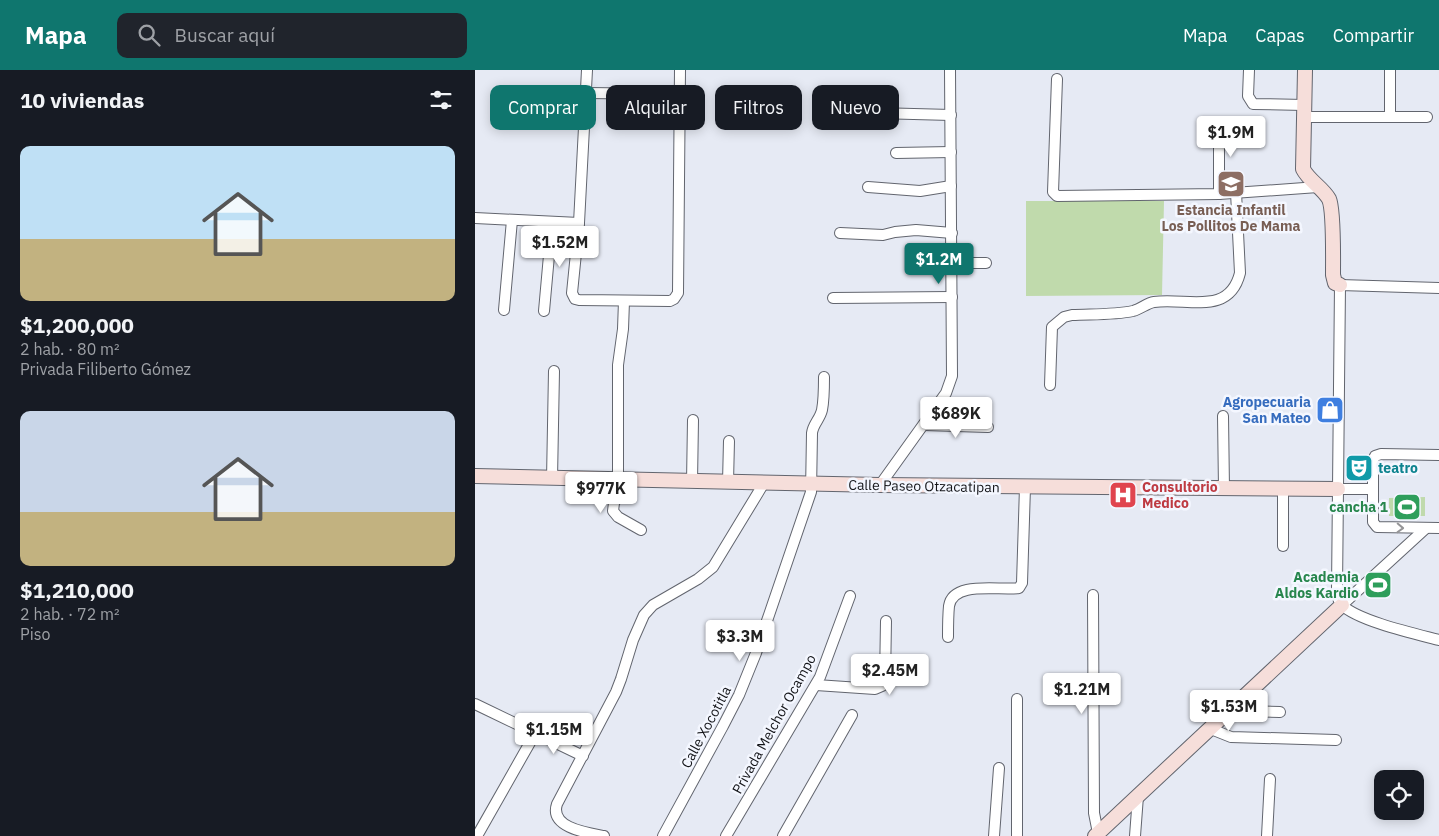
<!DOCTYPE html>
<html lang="es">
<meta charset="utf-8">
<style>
body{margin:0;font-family:"IBM Plex Sans",sans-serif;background:#20242c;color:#f1f3f6;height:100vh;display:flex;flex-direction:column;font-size:19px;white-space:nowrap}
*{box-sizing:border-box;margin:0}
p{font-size:16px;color:#9ea1a6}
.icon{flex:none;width:28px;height:28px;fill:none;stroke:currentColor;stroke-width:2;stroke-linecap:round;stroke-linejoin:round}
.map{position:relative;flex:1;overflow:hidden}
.panel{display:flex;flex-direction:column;background:#171b24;width:475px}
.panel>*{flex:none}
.top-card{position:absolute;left:15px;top:15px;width:475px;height:45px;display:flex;gap:10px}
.controls{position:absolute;left:899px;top:700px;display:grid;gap:10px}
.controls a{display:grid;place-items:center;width:50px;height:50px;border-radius:10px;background:#171b24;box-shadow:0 2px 12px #0003;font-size:25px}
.price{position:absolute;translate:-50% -42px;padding:0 11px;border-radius:5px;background:#fff;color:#222;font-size:16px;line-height:32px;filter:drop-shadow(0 1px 2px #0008)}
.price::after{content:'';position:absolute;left:50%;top:30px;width:15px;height:11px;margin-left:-8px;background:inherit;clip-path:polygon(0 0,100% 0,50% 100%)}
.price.on{background:#0f766e;color:#fff}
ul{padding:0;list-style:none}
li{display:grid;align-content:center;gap:10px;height:265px;padding:0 20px}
li span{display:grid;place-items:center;height:155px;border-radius:10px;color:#555}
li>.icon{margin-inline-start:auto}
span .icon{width:90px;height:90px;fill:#fffc;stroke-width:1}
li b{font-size:21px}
h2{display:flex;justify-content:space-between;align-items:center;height:60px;padding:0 20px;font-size:21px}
.chip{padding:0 18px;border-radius:10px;background:#171b24;box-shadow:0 2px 12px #0003;font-size:18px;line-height:45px}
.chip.on{background:#0f766e;color:#fff}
header{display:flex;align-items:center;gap:30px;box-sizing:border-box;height:70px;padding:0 25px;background:#0f766e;color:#fff}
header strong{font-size:24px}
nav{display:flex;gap:28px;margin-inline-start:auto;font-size:18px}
.search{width:350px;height:45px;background:#20242c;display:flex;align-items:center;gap:12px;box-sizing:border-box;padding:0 18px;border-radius:10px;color:#9ea1a6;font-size:19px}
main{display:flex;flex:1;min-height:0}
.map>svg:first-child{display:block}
.green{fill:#c0daac}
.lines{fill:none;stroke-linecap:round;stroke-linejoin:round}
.street-casing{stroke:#62656e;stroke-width:12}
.secondary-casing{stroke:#62656e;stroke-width:16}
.street{stroke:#fff;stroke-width:10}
.secondary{stroke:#f6deda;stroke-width:14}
.oneway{stroke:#959597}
.labels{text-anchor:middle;stroke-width:5;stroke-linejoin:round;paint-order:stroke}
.education-label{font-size:14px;font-weight:bold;fill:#785e54;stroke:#f4f7ff}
.shop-label{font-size:14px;font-weight:bold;fill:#366cbe;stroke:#f4f7ff;text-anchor:end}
.culture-label{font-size:14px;font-weight:bold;fill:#0d838f;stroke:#f4f7ff;text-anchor:start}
.street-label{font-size:14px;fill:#131418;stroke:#f4f7ff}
.health-label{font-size:14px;font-weight:bold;fill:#be3a42;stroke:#f4f7ff;text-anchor:start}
.leisure-label{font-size:14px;font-weight:bold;fill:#27864d;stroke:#f4f7ff;text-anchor:end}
</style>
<header>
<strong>Mapa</strong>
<div class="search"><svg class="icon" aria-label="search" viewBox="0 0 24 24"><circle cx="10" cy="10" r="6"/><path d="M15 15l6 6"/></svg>Buscar aquí</div>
<nav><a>Mapa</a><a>Capas</a><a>Compartir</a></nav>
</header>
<main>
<section class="panel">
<h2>10 viviendas<svg class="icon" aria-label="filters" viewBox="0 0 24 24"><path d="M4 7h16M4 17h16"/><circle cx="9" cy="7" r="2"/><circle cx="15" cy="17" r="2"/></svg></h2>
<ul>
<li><span style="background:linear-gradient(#bfe0f5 60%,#c2b280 0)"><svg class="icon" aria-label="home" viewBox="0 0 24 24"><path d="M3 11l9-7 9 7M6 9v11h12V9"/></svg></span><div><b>$1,200,000</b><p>2 hab. · 80 m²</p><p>Privada Filiberto Gómez</p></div></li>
<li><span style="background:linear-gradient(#c9d6e8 65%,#c2b280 0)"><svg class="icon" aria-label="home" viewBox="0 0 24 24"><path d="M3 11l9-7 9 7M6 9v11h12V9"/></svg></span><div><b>$1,210,000</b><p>2 hab. · 72 m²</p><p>Piso</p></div></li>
</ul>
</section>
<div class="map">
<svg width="964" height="766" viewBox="0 0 964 766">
<rect width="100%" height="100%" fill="#e6eaf4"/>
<!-- green -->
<g class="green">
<polygon points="551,131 689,131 687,225 551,226"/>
<polygon points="950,427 950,446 914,446 914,428"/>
</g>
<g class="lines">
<defs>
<g id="street">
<polyline points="112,0 104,153 97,223 100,229 104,230 195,231 199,229 203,223 205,0"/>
<polyline points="774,0 773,26 778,34 829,35"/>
<polyline points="582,9 578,122 582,126 744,124 843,117"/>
<polyline points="110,23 205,24"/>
<polyline points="364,42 476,45"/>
<polyline points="915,46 915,0"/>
<polyline points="829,47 952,47"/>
<polyline points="740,58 744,75 744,124"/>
<polyline points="421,83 476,82"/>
<polyline points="393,117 445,121 476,116"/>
<polyline points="0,148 104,153"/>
<polyline points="365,163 408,165 420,162 441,160 477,163"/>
<polyline points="476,193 511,193"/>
<path d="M964 218 865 215 862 520C862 526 863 531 867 535 883 551 941 564 964 570"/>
<polyline points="358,228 477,227"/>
<polyline points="29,240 37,150"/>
<polyline points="69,241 77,152"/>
<path d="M575 315 577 257 589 247 597 245C617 244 639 245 658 241 666 239 672 233 679 232 711 227 754 247 765 203L761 122"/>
<polyline points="748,346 749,419"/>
<polyline points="450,355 513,357"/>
<polyline points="964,385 906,384 900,386 898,391 898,452 902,457 964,458"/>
<polyline points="77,409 79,301"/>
<polyline points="143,410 143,295 148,259 149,231"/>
<polyline points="153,410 139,433 138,441 143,447 166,460"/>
<polyline points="217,412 218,350"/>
<polyline points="253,412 254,371"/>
<polyline points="405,415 471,323 477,306 475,0"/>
<polyline points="863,419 898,419"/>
<polyline points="808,476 808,419"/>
<polyline points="618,525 619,743 623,763"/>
<polyline points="867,535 950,459"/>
<path d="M473 567C473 557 473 546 474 536 478 510 525 521 544 518L547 513 550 417"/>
<polyline points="341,615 400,619 407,616 410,610 411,551"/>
<polyline points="542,629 542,766"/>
<polyline points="0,634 108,686"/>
<polyline points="759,637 770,641 805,642"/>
<polyline points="736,659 756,667 861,670"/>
<polyline points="2,766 61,662"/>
<path d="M129 766C113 763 74 758 82 734L141 622 146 609 158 570 169 545 178 535 223 509 238 497 289 413"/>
<path d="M188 766 248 656 264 625 281 583 336 422 337 363C338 354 345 349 347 340 349 330 349 318 349 307"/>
<polyline points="251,766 345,607 375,526"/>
<polyline points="308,766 377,645"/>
<polyline points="519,766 524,698"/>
<polyline points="660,766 663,726"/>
<polyline points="792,766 795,709"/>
</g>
<g id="secondary">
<path d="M830 0 828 99C834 111 847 117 854 129 859 140 858 189 858 205L860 213 865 215"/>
<polyline points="0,406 405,415 863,419"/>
<polyline points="620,766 867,535"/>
</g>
</defs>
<!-- street casing -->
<use href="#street" class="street-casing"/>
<!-- secondary casing -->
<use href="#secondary" class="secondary-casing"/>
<!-- street -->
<use href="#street" class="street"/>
<!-- secondary -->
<use href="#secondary" class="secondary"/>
</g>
<!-- one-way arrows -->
<defs><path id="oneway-chevron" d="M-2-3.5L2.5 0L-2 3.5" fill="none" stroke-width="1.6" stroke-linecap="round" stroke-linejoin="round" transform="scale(1.25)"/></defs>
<use class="oneway" href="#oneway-chevron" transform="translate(925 458) rotate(2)"/>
<!-- icons -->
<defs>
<symbol id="school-square" viewBox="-11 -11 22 22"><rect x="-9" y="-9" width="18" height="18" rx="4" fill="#8d6e63" stroke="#f4f7ff"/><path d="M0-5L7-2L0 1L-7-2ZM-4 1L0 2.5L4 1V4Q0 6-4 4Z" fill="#fff"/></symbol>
<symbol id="shop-square" viewBox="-11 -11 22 22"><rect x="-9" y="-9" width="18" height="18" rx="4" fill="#3f7fe0" stroke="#f4f7ff"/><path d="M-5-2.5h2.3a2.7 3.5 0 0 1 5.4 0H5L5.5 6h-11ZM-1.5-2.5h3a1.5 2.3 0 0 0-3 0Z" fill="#fff"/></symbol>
<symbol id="theatre-square" viewBox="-11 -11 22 22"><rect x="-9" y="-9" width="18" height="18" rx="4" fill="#0f9aa8" stroke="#f4f7ff"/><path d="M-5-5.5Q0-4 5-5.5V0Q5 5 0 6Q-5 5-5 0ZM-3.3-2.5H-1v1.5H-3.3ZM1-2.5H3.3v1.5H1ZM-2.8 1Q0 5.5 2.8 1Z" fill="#fff"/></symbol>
<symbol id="hospital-square" viewBox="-11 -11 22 22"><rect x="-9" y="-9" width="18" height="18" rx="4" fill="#e0444e" stroke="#f4f7ff"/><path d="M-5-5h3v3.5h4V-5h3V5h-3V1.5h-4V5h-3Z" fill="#fff"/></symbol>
<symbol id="stadium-square" viewBox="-11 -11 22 22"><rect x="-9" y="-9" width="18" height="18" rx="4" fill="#2e9e5b" stroke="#f4f7ff"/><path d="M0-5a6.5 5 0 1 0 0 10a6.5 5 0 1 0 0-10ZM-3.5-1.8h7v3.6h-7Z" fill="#fff"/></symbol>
</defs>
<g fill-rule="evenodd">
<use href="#school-square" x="740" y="98" width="32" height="32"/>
<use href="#shop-square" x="839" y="324" width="32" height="32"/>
<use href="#theatre-square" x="868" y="382" width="32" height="32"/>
<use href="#hospital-square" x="632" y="409" width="32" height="32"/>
<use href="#stadium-square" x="916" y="421" width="32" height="32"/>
<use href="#stadium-square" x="887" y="499" width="32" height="32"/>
</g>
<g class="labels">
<!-- education labels -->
<g class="education-label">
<text x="756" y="145">Estancia Infantil<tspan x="756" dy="16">Los Pollitos De Mama</tspan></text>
</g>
<!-- shop labels -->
<g class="shop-label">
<text x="836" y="337">Agropecuaria<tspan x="836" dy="16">San Mateo</tspan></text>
</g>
<!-- culture labels -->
<g class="culture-label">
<text x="903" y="403">teatro</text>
</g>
<!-- street labels -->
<g class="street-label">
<text transform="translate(449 416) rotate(1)" y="5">Calle Paseo Otzacatipan</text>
<text transform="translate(299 654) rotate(-61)" y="5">Privada Melchor Ocampo</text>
<text transform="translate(231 657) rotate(-62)" y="5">Calle Xocotitla</text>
</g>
<!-- health labels -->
<g class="health-label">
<text x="667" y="422">Consultorio<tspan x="667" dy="16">Medico</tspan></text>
</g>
<!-- leisure labels -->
<g class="leisure-label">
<text x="913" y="442">cancha 1</text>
<text x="884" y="512">Academia<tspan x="884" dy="16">Aldos Kardio</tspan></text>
</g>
</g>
</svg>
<div class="controls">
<a><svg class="icon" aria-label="locate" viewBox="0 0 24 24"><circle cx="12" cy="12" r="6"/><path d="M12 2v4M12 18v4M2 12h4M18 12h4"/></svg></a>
</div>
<b class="price" style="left:756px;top:88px">$1.9M</b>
<b class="price" style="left:85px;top:198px">$1.52M</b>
<b class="price on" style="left:464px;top:215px">$1.2M</b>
<b class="price" style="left:481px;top:369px">$689K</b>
<b class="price" style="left:126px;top:444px">$977K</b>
<b class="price" style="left:265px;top:592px">$3.3M</b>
<b class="price" style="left:415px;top:626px">$2.45M</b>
<b class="price" style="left:607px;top:645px">$1.21M</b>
<b class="price" style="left:754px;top:662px">$1.53M</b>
<b class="price" style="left:79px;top:685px">$1.15M</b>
<div class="top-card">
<a class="chip on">Comprar</a>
<a class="chip">Alquilar</a>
<a class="chip">Filtros</a>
<a class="chip">Nuevo</a>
</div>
</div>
</main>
